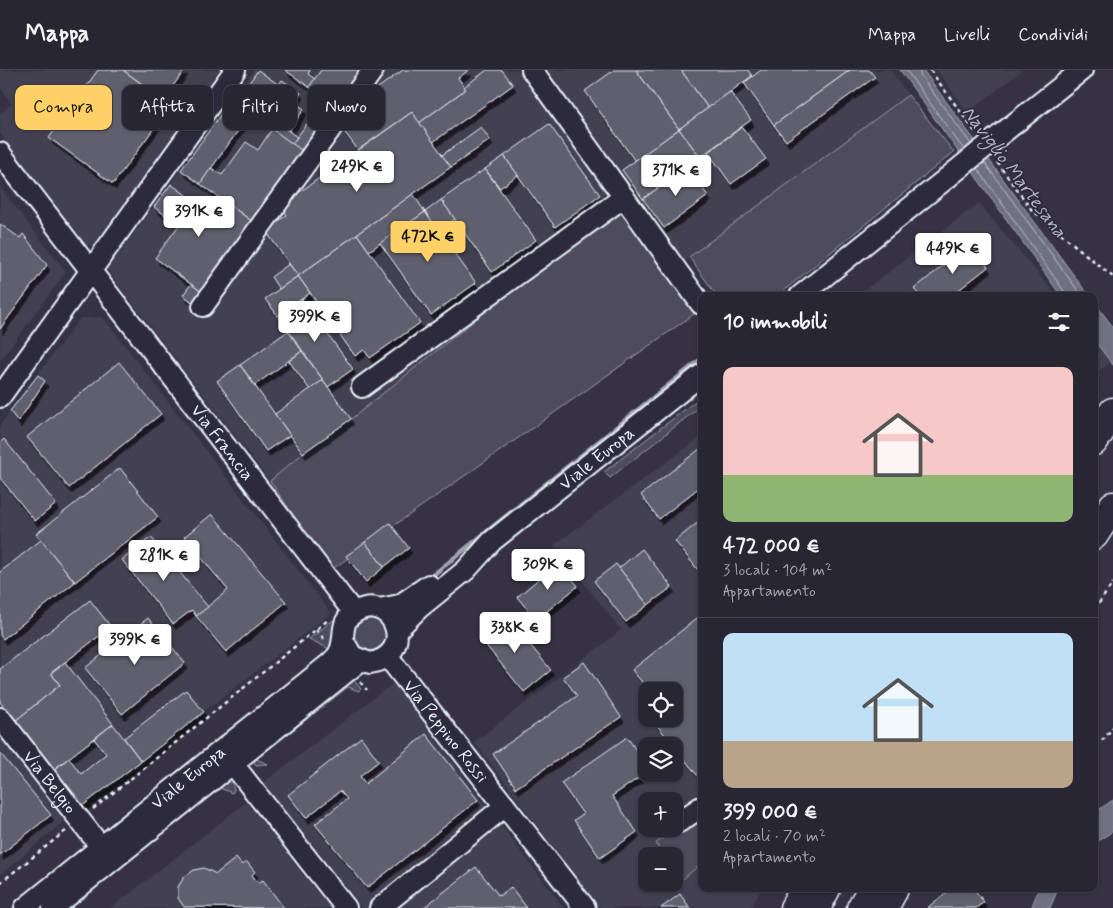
<!DOCTYPE html>
<html lang="it">
<meta charset="utf-8">
<style>
body{margin:0;font-family:Mynerve,sans-serif;background:#302e3b;color:#f1f3f6;height:100vh;display:flex;flex-direction:column;font-size:19px;white-space:nowrap}
*{box-sizing:border-box;margin:0}
p{font-size:16px;color:#a5a5ac}
.icon{flex:none;width:28px;height:28px;fill:none;stroke:currentColor;stroke-width:2;stroke-linecap:round;stroke-linejoin:round}
.map{position:relative;flex:1;overflow:hidden}
.details{position:absolute;left:698px;top:222px;width:400px;height:600px;display:flex;flex-direction:column;background:#282633;border-radius:10px;box-shadow:0 1px 4px #0004,0 0 0 1px #44434e}
.details>*{flex:none}
.guide{position:absolute;left:15px;top:15px;width:475px;height:45px;display:flex;gap:10px}
.buttons{position:absolute;left:638px;top:612px;display:grid;gap:10px}
.buttons a{display:grid;place-items:center;width:45px;height:45px;border-radius:10px;background:#282633;box-shadow:0 1px 4px #0004,0 0 0 1px #44434e;font-size:25px}
.price{position:absolute;translate:-50% -42px;padding:0 11px;border-radius:5px;background:#fff;color:#222;font-size:16px;line-height:32px;filter:drop-shadow(0 1px 2px #0008)}
.price::after{content:'';position:absolute;left:50%;top:30px;width:15px;height:11px;margin-left:-8px;background:inherit;clip-path:polygon(0 0,100% 0,50% 100%)}
.price.on{background:#ffd166;color:#111}
ul{padding:0;list-style:none}
li{display:grid;align-content:center;gap:10px;height:265px;padding:0 25px}
li+li{border-top:1px solid #44434e}
li span{display:grid;place-items:center;height:155px;border-radius:10px;color:#555}
li>.icon{margin-inline-start:auto}
span .icon{width:90px;height:90px;fill:#fffc;stroke-width:1}
li b{font-size:21px}
h2{display:flex;justify-content:space-between;align-items:center;height:60px;padding:0 25px;font-size:21px}
.tag{padding:0 18px;border-radius:10px;background:#282633;box-shadow:0 1px 4px #0004,0 0 0 1px #44434e;font-size:18px;line-height:45px}
.tag.on{background:#ffd166;color:#111}
header{display:flex;align-items:center;gap:30px;box-sizing:border-box;height:70px;padding:0 25px;background:#282633;border-bottom:1px solid #44434e}
header strong{font-size:24px}
nav{display:flex;gap:28px;margin-inline-start:auto;font-size:18px}
.map>svg:first-child{display:block}
.built{fill:#433f51;fill-rule:evenodd}
.green{fill:#4d4b5c;stroke:#9a9eaa}
.water{fill:#70717f;stroke:#a0a4af}
.lines{fill:none;stroke-linecap:round;stroke-linejoin:round}
.shore{stroke:#b8bec8;stroke-width:1}
.stream{stroke:#a0a4af;stroke-width:4.5}
.building{fill:#605e6e;stroke:#e8f1f8;filter:url(#shadow)}
.minor-casing{stroke:#e8f1f8;stroke-width:24}
.highway-casing{stroke:#e8f1f8;stroke-width:31}
.path{stroke:#e8f1f8;stroke-width:2.5;stroke-dasharray:4 4;stroke-linecap:butt}
.minor{stroke:#2f2a3d;stroke-width:20}
.highway{stroke:#2f2a3d;stroke-width:28}
.minor-bridge-casing{stroke:#e8f1f8;stroke-width:24;stroke-linecap:butt}
.minor-bridge{stroke:#2f2a3d;stroke-width:20}
.labels{text-anchor:middle;stroke-width:4;stroke-linejoin:round;paint-order:stroke}
.street-label{font-size:18px;fill:#e8f1f8;stroke:#2f2a3d}
.water-label{font-size:19px;font-style:italic;fill:#b2b7c2;stroke:#2f2a3d}
</style>
<header>
<strong>Mappa</strong>
<nav><a>Mappa</a><a>Livelli</a><a>Condividi</a></nav>
</header>
<div class="map">
<svg width="1113" height="838" viewBox="0 0 1113 838">
<defs>
<filter id="shadow"><feDropShadow dx="3" dy="5.5" stdDeviation="0" flood-color="#0009"/></filter>
</defs>
<rect width="100%" height="100%" fill="#363244"/>
<filter id="ink" filterUnits="userSpaceOnUse"><feTurbulence type="fractalNoise" baseFrequency=".02" numOctaves="2"/><feDisplacementMap in="SourceGraphic" scale="10" xChannelSelector="R" yChannelSelector="G"/><feConvolveMatrix kernelMatrix="1 2 1 2 8 2 1 2 1" color-interpolation-filters="sRGB"/></filter>
<g filter="url(#ink)">
<!-- built -->
<g class="built">
<polygon points="0,0 219,0 103,174 81,176 0,63 0,43 12,34 0,16"/>
<polygon points="254,0 890,0 908,25 671,201 618,135 351,349 303,383 270,411 107,200"/>
<polygon points="937,0 1022,0 968,43"/>
<polygon points="0,117 66,202 0,291"/>
<polygon points="979,133 1057,226 857,226"/>
<polygon points="103,247 331,543 81,737 0,632 0,355 80,248"/>
<polygon points="1094,269 1112,291 1094,305"/>
<path d="M701 367V743L656 773 663 786H646V814H674V806L678 813 701 794V819H761L751 838H600L474 672 621 560 554 475ZM646 621H674V649H646ZM646 676H674V704H646ZM646 731H674V759H646Z"/>
<polygon points="393,613 564,838 362,838 263,713"/>
<polygon points="0,659 69,747 0,805"/>
<polygon points="246,732 330,838 111,838"/>
</g>
<!-- green -->
<g class="green">
<polygon points="908,25 954,82 777,226 717,226 689,187"/>
<polygon points="619,135 697,242 331,500 270,411 303,383 351,349"/>
<polygon points="701,327 701,336 610,408 604,402"/>
<polygon points="341,544 331,584 327,578 309,569"/>
<circle cx="370" cy="565" r="16"/>
<polygon points="352,608 361,619 359,621 348,617 256,689 268,694 256,695 254,692 255,687"/>
<path d="M224 711C231 711 233 713 234 720L232 723 220 718 70 838H64Z"/>
<polygon points="701,743 701,794 678,813 674,806 674,786 663,786 656,773"/>
</g>
<!-- water -->
<g class="water">
<polygon points="900,0 923,0 1089,226 1061,226"/>
<polygon points="1094,232 1113,257 1113,295 1094,270"/>
<polygon points="1113,730 1113,761 1094,774 1094,743"/>
<polygon points="1039,819 1058,819 1050,838 1031,838"/>
</g>
<g class="lines">
<!-- shore -->
<g class="shore">
<polyline points="906,0 964,80"/>
<polyline points="920,0 920,5 971,74"/>
<polyline points="984,92 1082,226"/>
<polyline points="977,98 1064,221 1065,226"/>
</g>
<!-- stream -->
<polyline class="stream" points="428,509 701,289"/>
</g>
<!-- building -->
<g class="building">
<polygon points="98,0 123,0 171,35 113,114 49,68"/>
<polygon points="123,0 185,0 163,29"/>
<polygon points="258,0 279,15 255,47 235,33"/>
<polygon points="285,0 310,0 308,4 315,9 309,17"/>
<polygon points="321,0 363,0 336,37 309,17"/>
<polygon points="403,0 469,0 458,8 466,19 419,53 412,42 358,80 343,60 352,54 343,43"/>
<polygon points="487,0 502,0 513,15 433,72 419,53 466,19 464,17"/>
<polygon points="614,0 636,0 679,59 635,91 585,21"/>
<polygon points="636,0 681,0 708,38 679,59"/>
<polygon points="681,0 748,0 752,6 708,38"/>
<polygon points="761,0 850,0 774,55 744,13"/>
<polygon points="850,0 869,0 875,7 786,71 774,55"/>
<polygon points="282,10 301,23 279,54 260,40"/>
<polygon points="730,22 751,50 700,87 679,59"/>
<polygon points="325,29 336,37 304,82 292,74"/>
<polygon points="231,30 250,44 200,114 181,100"/>
<polygon points="294,32 304,39 289,61 279,54"/>
<polygon points="260,40 297,67 292,74 255,47"/>
<polygon points="412,42 451,97 298,206 265,160 287,145 280,136"/>
<polygon points="549,54 600,125 555,157 504,86"/>
<polygon points="481,57 490,70 451,97 442,85"/>
<polygon points="742,57 766,89 731,114 708,82"/>
<polygon points="272,59 304,82 253,152 200,114 211,98 222,105 246,72 258,80"/>
<polygon points="679,59 700,87 643,129 622,100"/>
<polygon points="504,86 518,105 500,118 485,99"/>
<polygon points="687,97 708,126 664,158 643,129"/>
<polygon points="485,99 536,170 492,202 441,130"/>
<polygon points="171,114 218,148 228,134 253,152 203,223 155,188 179,155 154,137"/>
<polygon points="413,124 425,142 369,181 357,164"/>
<polygon points="441,130 455,149 439,161 425,142"/>
<polygon points="425,142 476,213 431,245 380,173"/>
<polygon points="0,154 20,168 23,164 47,195 0,259"/>
<polygon points="357,164 420,253 370,288 364,280 355,286 298,206"/>
<polygon points="970,174 988,197 951,226 920,226 914,219"/>
<polygon points="289,194 298,206 279,219 271,207"/>
<polygon points="298,206 310,223 278,246 265,229"/>
<polygon points="191,214 203,223 195,234 183,225"/>
<polygon points="302,229 353,299 328,317 278,246"/>
<polygon points="288,261 302,281 255,315 240,295"/>
<polygon points="302,281 323,310 310,320 289,291"/>
<polygon points="119,292 161,344 69,418 27,367"/>
<polygon points="240,295 290,365 266,381 217,311"/>
<polygon points="38,305 45,311 18,352 10,341"/>
<polygon points="323,310 351,349 303,383 275,344"/>
<polygon points="4,369 56,434 35,451 0,408 0,373"/>
<polygon points="701,378 701,416 659,449 641,425"/>
<polygon points="120,398 158,447 75,512 36,464"/>
<polygon points="212,444 286,532 226,582 196,546 228,520 184,467"/>
<polygon points="701,450 701,504 675,471"/>
<polygon points="390,453 409,478 384,497 365,472"/>
<polygon points="151,467 208,537 196,546 192,540 173,554 122,490"/>
<polygon points="41,470 75,512 3,569 0,565 0,502"/>
<polygon points="365,472 384,497 366,512 346,486"/>
<polygon points="642,479 672,517 648,535 619,498"/>
<polygon points="559,492 578,516 536,550 517,527"/>
<polygon points="616,494 648,535 626,552 594,511"/>
<polygon points="90,530 111,557 51,603 60,615 15,651 0,632 0,599"/>
<polygon points="505,545 551,600 524,622 479,567"/>
<polygon points="701,545 701,710 652,649 674,649 674,621 649,621 632,600"/>
<polygon points="148,548 185,593 122,644 85,598"/>
<polygon points="65,592 113,654 53,700 15,651 60,615 51,603"/>
<polygon points="584,592 621,647 516,718 493,684 577,626 563,607"/>
<polygon points="186,620 204,642 141,691 124,668"/>
<polygon points="113,654 141,691 81,737 53,700 69,688 81,704 106,684 94,669"/>
<polygon points="426,664 478,730 367,818 315,754 347,729 340,721 306,748 288,725 361,667 379,691 360,706 365,714"/>
<polygon points="627,667 646,695 646,703 612,726 637,762 600,788 574,750 583,744 561,713"/>
<polygon points="0,683 51,745 0,785"/>
<polygon points="236,788 242,795 247,792 255,802 252,805 258,813 263,810 284,838 184,837 178,828 178,817 184,807 194,800 204,798 216,804"/>
<polygon points="476,797 499,826 511,817 527,838 423,838"/>
<polygon points="951,819 974,819 984,832 976,838 927,838"/>
<polygon points="680,824 690,838 661,838"/>
</g>
<g class="lines">
<defs>
<g id="minor">
<polyline points="532,0 701,234"/>
<polyline points="1005,61 1082,0"/>
<path id="s1" d="M0 83 354 543"/>
<polyline points="800,226 947,108"/>
<polyline points="203,236 373,0"/>
<polyline points="362,317 624,127"/>
<polyline points="0,327 235,0"/>
<polyline points="379,539 400,535 429,515"/>
<path id="s2" d="M397 560 419 538 466 500 492 471 701 305"/>
<path id="s3" d="M388 587 585 838"/>
<path id="s4" d="M0 648 101 777"/>
<polyline points="233,694 346,838"/>
<polyline points="679,752 701,737"/>
<path id="s5" d="M25 838 329 594C332 591 337 587 339 583 348 566 336 551 359 540 393 524 418 584 370 593L352 586 343 570"/>
<polyline points="53,838 360,591"/>
<polyline points="380,838 505,736"/>
</g>
<g id="highway">
<polyline points="1094,371 1113,342"/>
<polyline points="1094,465 1113,436"/>
<polyline points="794,838 805,819"/>
<polyline points="816,838 826,819"/>
<polyline points="861,838 872,819"/>
<polyline points="884,838 894,819"/>
</g>
</defs>
<!-- minor casing -->
<use href="#minor" class="minor-casing"/>
<!-- highway casing -->
<use href="#highway" class="highway-casing"/>
<!-- path -->
<g class="path">
<polyline points="930,0 976,63"/>
<polyline points="997,92 1031,139 1113,207"/>
<polyline points="1094,540 1113,513"/>
<polyline points="316,560 326,571"/>
<polyline points="360,612 367,620"/>
<polyline points="1094,673 1104,669 1113,657"/>
<polyline points="93,739 328,550"/>
<polyline points="0,813 67,760"/>
</g>
<!-- minor -->
<use href="#minor" class="minor"/>
<!-- highway -->
<use href="#highway" class="highway"/>
<defs>
<polyline id="minor-bridge" points="947,108 1005,61"/>
</defs>
<!-- minor-bridge casing -->
<use href="#minor-bridge" class="minor-bridge-casing"/>
<!-- minor-bridge -->
<use href="#minor-bridge" class="minor-bridge"/>
</g>
</g>
<g class="labels">
<!-- street labels -->
<g class="street-label">
<text dy="6" stroke="none"><textPath href="#s1" startOffset="365">Via Francia</textPath></text>
<text dy="6" stroke="none"><textPath href="#s2" startOffset="264">Viale Europa</textPath></text>
<text dy="6" stroke="none"><textPath href="#s3" startOffset="94">Via Peppino Rossi</textPath></text>
<text dy="6" stroke="none"><textPath href="#s5" startOffset="209">Viale Europa</textPath></text>
<text dy="6" stroke="none"><textPath href="#s4" startOffset="81">Via Belgio</textPath></text>
</g>
<!-- water labels -->
<g class="water-label">
<text transform="translate(1015 101) rotate(53)" y="7">Naviglio Martesana</text>
</g>
</g>
</svg>
<div class="buttons">
<a><svg class="icon" aria-label="locate" viewBox="0 0 24 24"><circle cx="12" cy="12" r="6"/><path d="M12 2v4M12 18v4M2 12h4M18 12h4"/></svg></a>
<a><svg class="icon" aria-label="layers" viewBox="0 0 24 24"><path d="M12 4l9 5-9 5-9-5zM3 14l9 5 9-5"/></svg></a>
<a>+</a>
<a>−</a>
</div>
<b class="price" style="left:357px;top:123px">249K €</b>
<b class="price" style="left:676px;top:127px">371K €</b>
<b class="price" style="left:199px;top:168px">391K €</b>
<b class="price on" style="left:428px;top:193px">472K €</b>
<b class="price" style="left:953px;top:205px">449K €</b>
<b class="price" style="left:315px;top:273px">399K €</b>
<b class="price" style="left:164px;top:512px">281K €</b>
<b class="price" style="left:548px;top:521px">309K €</b>
<b class="price" style="left:515px;top:584px">338K €</b>
<b class="price" style="left:135px;top:596px">399K €</b>
<div class="guide">
<a class="tag on">Compra</a>
<a class="tag">Affitta</a>
<a class="tag">Filtri</a>
<a class="tag">Nuovo</a>
</div>
<section class="details">
<h2>10 immobili<svg class="icon" aria-label="filters" viewBox="0 0 24 24"><path d="M4 7h16M4 17h16"/><circle cx="9" cy="7" r="2"/><circle cx="15" cy="17" r="2"/></svg></h2>
<ul>
<li><span style="background:linear-gradient(#f6c9c9 70%,#8fb573 0)"><svg class="icon" aria-label="home" viewBox="0 0 24 24"><path d="M3 11l9-7 9 7M6 9v11h12V9"/></svg></span><div><b>472 000 €</b><p>3 locali · 104 m²</p><p>Appartamento</p></div></li>
<li><span style="background:linear-gradient(#bfe0f5 70%,#b9a48a 0)"><svg class="icon" aria-label="home" viewBox="0 0 24 24"><path d="M3 11l9-7 9 7M6 9v11h12V9"/></svg></span><div><b>399 000 €</b><p>2 locali · 70 m²</p><p>Appartamento</p></div></li>
</ul>
</section>
</div>
